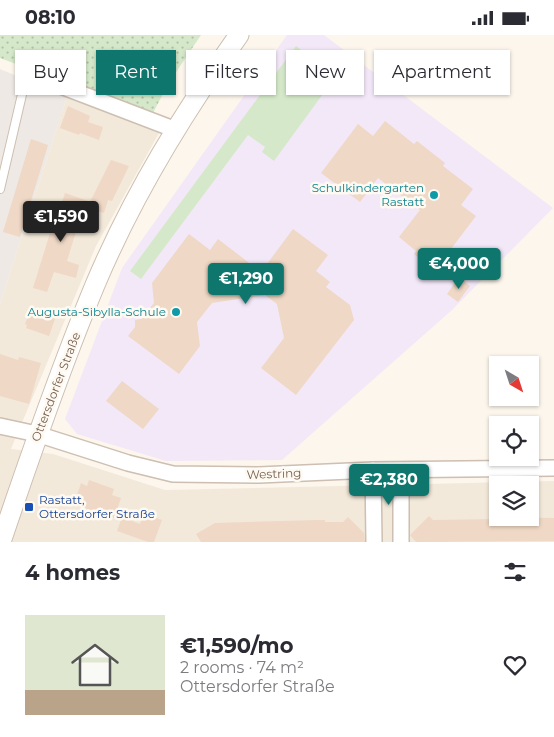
<!DOCTYPE html>
<meta charset="utf-8">
<style>
body{margin:0;font-family:Montserrat,sans-serif;background:#f7f7f7;color:#2b2b33;height:100vh;display:flex;flex-direction:column;font-size:19px;white-space:nowrap}
*{box-sizing:border-box;margin:0}
p{font-size:16px;color:#7c7c81}
.icon{flex:none;width:28px;height:28px;fill:none;stroke:currentColor;stroke-width:2;stroke-linecap:round;stroke-linejoin:round}
.map{position:relative;height:507px;overflow:hidden}
.details{display:flex;flex-direction:column;background:#fff;flex:1}
.details>*{flex:none}
.top-card{position:absolute;left:15px;top:15px;width:525px;height:45px;display:flex;gap:10px}
.needle{width:32px;rotate:141deg}
.fabs{position:absolute;left:489px;top:321px;display:grid;gap:10px}
.fabs a{display:grid;place-items:center;width:50px;height:50px;border-radius:0px;background:#fff;box-shadow:0 1px 4px #0004;font-size:25px}
.price{position:absolute;translate:-50% -42px;padding:0 11px;border-radius:5px;background:#0f766e;color:#fff;font-size:16px;line-height:32px;filter:drop-shadow(0 1px 2px #0008)}
.price::after{content:'';position:absolute;left:50%;top:30px;width:15px;height:11px;margin-left:-8px;background:inherit;clip-path:polygon(0 0,100% 0,50% 100%)}
.price.current{background:#222;color:#fff}
ul{padding:0;list-style:none}
li{display:flex;align-items:center;gap:15px;height:125px;padding:0 25px}
li span{display:grid;place-items:center;flex:none;width:140px;height:100px;border-radius:0px;color:#555}
li>.icon{margin-inline-start:auto}
span .icon{width:60px;height:60px;fill:#fffc;stroke-width:1}
li b{font-size:21px}
h2{display:flex;justify-content:space-between;align-items:center;height:60px;padding:0 25px;font-size:21px}
.pill{padding:0 18px;border-radius:0px;background:#fff;box-shadow:0 1px 4px #0004;font-size:18px;line-height:45px}
.pill.current{background:#0f766e;color:#fff}
.status{display:flex;justify-content:space-between;align-items:center;height:35px;padding:0 25px;background:#fff;direction:ltr}
.status svg{height:14px;fill:currentColor}
.map>svg:first-child{display:block}
.residential{fill:#f3e9da;fill-rule:evenodd}
.industrial{fill:#eee9e4}
.education{fill:#f3e8f8}
.grass{fill:url(#grass-dots)}
.pitch{fill:#d5e9ca}
.building{fill:#efd8c5}
.lines{fill:none;stroke-linecap:round;stroke-linejoin:round}
.service-casing{stroke:#cdbfb1;stroke-width:10}
.minor-casing{stroke:#cdbfb1;stroke-width:18}
.tertiary-casing{stroke:#cdbfb1;stroke-width:21}
.service{stroke:#fff;stroke-width:8}
.minor{stroke:#fff;stroke-width:15}
.tertiary{stroke:#fff;stroke-width:19}
.culture-dot{fill:#0f9aa8;stroke:#fefaf2;stroke-width:2}
.transit-dot{fill:#1a4fb4;stroke:#fefaf2;stroke-width:2}
.labels{text-anchor:middle;stroke-width:5;stroke-linejoin:round;paint-order:stroke}
.culture-label{font-size:12px;fill:#0d838f;stroke:#fefaf2;text-anchor:end}
.street-label{font-size:12px;fill:#765f4f;stroke:#fefaf2}
.transit-label{font-size:12px;fill:#164399;stroke:#fefaf2;text-anchor:start}
</style>
<div class="status"><b>08:10</b><svg viewBox="0 0 49 12"><path d="M0 12V9h3v3zM5 12V6h3v6zM10 12V3h3v9zM15 12V0h3v12zM26 1h20v11H26zM47 4h2v5h-2z"/></svg></div>
<div class="map">
<svg width="554" height="507" viewBox="0 0 554 507">
<defs>
<pattern id="grass-dots" width="8" height="8" patternUnits="userSpaceOnUse" patternTransform="scale(1.25)"><rect width="8" height="8" fill="#d5e9ca"/><path d="M2 2h.1M6 6h.1" fill="none" stroke="#b1c0a6" stroke-width="1.8" stroke-linecap="round"/></pattern>
</defs>
<rect width="100%" height="100%" fill="#fcf6ec"/>
<!-- residential -->
<path class="residential" d="M67 62 159 98 96 211 11 414 53 419 165 455 554 446V507H0V269ZM498 450H530V482H498Z"/>
<!-- industrial -->
<polygon class="industrial" points="0,34 67,62 0,269"/>
<!-- education -->
<polygon class="education" points="287,0 324,0 553,173 452,275 282,425 166,426 77,399 65,384 122,233"/>
<!-- grass -->
<polygon class="grass" points="0,0 201,0 168,49 153,78 128,71 0,23"/>
<!-- pitch -->
<polygon class="pitch" points="296,11 336,41 274,126 262,117 265,112 248,100 141,244 130,236"/>
<!-- building -->
<g class="building">
<polygon points="68,71 90,81 88,87 103,92 99,105 80,98 79,100 60,93"/>
<polygon points="385,86 414,109 417,106 445,128 443,131 473,154 461,170 476,181 435,235 414,219 416,216 399,202 420,175 378,143 360,167 321,138 358,89 373,101"/>
<polygon points="31,104 48,110 20,202 3,197"/>
<polygon points="111,125 129,131 112,166 108,165 104,178 87,173"/>
<polygon points="65,158 88,166 80,193 77,193 67,226 79,230 76,243 54,237 47,257 33,253 50,198 52,199"/>
<polygon points="293,194 328,220 316,236 330,247 326,252 350,270 354,285 296,360 261,333 284,303 277,269 265,260 212,268 197,287 200,311 179,339 128,301 135,292 135,285 141,284 154,268 152,248 189,199 210,215 218,204 261,237"/>
<polygon points="459,242 470,251 458,267 447,259"/>
<polygon points="31,273 56,281 49,301 26,293 27,290 25,289"/>
<polygon points="0,319 18,325 19,322 41,328 29,369 0,361"/>
<polygon points="122,346 159,374 143,394 106,366"/>
<polygon points="89,445 114,454 112,460 121,463 114,483 79,471 81,465 76,463 81,448 87,451"/>
<polygon points="144,478 162,485 154,507 148,507 117,496 122,482 140,489"/>
<polygon points="429,481 433,485 498,484 498,482 554,483 554,506 416,507 410,500"/>
<polygon points="348,482 364,498 365,507 201,507 196,499 215,488 317,485 325,485 325,487 343,487"/>
</g>
<g class="lines">
<defs>
<polyline id="service" points="0,154 27,38"/>
<g id="minor">
<polyline points="27,38 176,95"/>
<polyline points="0,391 37,399 128,428 173,439 259,440 373,435 554,433"/>
<polyline points="373,435 374,507"/>
<polyline points="401,435 401,507"/>
</g>
<path id="tertiary" d="M1 507C30 421 60 334 95 250 132 162 183 78 239 0"/>
</defs>
<!-- service casing -->
<use href="#service" class="service-casing"/>
<!-- minor casing -->
<use href="#minor" class="minor-casing"/>
<!-- tertiary casing -->
<use href="#tertiary" class="tertiary-casing"/>
<!-- service -->
<use href="#service" class="service"/>
<!-- minor -->
<use href="#minor" class="minor"/>
<!-- tertiary -->
<use href="#tertiary" class="tertiary"/>
</g>
<!-- markers -->
<g class="culture-dot">
<circle cx="434" cy="160" r="5"/>
<circle cx="176" cy="277" r="5"/>
</g>
<rect class="transit-dot" x="24" y="467" width="10" height="10" rx="2.5"/>
<g class="labels">
<!-- culture labels -->
<g class="culture-label">
<text x="424" y="157">Schulkindergarten<tspan x="424" dy="14">Rastatt</tspan></text>
<text x="166" y="281">Augusta-Sibylla-Schule</text>
</g>
<!-- street labels -->
<g class="street-label">
<text transform="translate(56 352) rotate(-69)" y="4">Ottersdorfer Straße</text>
<text transform="translate(274 439) rotate(-2)" y="4">Westring</text>
</g>
<!-- transit labels -->
<g class="transit-label">
<text x="39" y="469">Rastatt,<tspan x="39" dy="14">Ottersdorfer Straße</tspan></text>
</g>
</g>
</svg>
<div class="fabs">
<a><svg class="needle" viewBox="-14 -14 28 28"><path d="M0-13l5 13h-10z" fill="#e53935"/><path d="M0 13l5-13h-10z" fill="#7c7c81"/></svg></a>
<a><svg class="icon" aria-label="locate" viewBox="0 0 24 24"><circle cx="12" cy="12" r="6"/><path d="M12 2v4M12 18v4M2 12h4M18 12h4"/></svg></a>
<a><svg class="icon" aria-label="layers" viewBox="0 0 24 24"><path d="M12 4l9 5-9 5-9-5zM3 14l9 5 9-5"/></svg></a>
</div>
<b class="price current" style="left:61px;top:208px">€1,590</b>
<b class="price" style="left:459px;top:255px">€4,000</b>
<b class="price" style="left:246px;top:270px">€1,290</b>
<b class="price" style="left:389px;top:471px">€2,380</b>
<div class="top-card">
<a class="pill">Buy</a>
<a class="pill current">Rent</a>
<a class="pill">Filters</a>
<a class="pill">New</a>
<a class="pill">Apartment</a>
</div>
</div>
<section class="details">
<h2>4 homes<svg class="icon" aria-label="filters" viewBox="0 0 24 24"><path d="M4 7h16M4 17h16"/><circle cx="9" cy="7" r="2"/><circle cx="15" cy="17" r="2"/></svg></h2>
<ul>
<li><span style="background:linear-gradient(#dfe7d0 75%,#b9a48a 0)"><svg class="icon" aria-label="home" viewBox="0 0 24 24"><path d="M3 11l9-7 9 7M6 9v11h12V9"/></svg></span><div><b>€1,590/mo</b><p>2 rooms · 74 m²</p><p>Ottersdorfer Straße</p></div><svg class="icon" aria-label="heart" viewBox="0 0 24 24"><path d="M12 20l-8-8c-3-5 5-10 8-4 3-6 11-1 8 4z"/></svg></li>
</ul>
</section>
